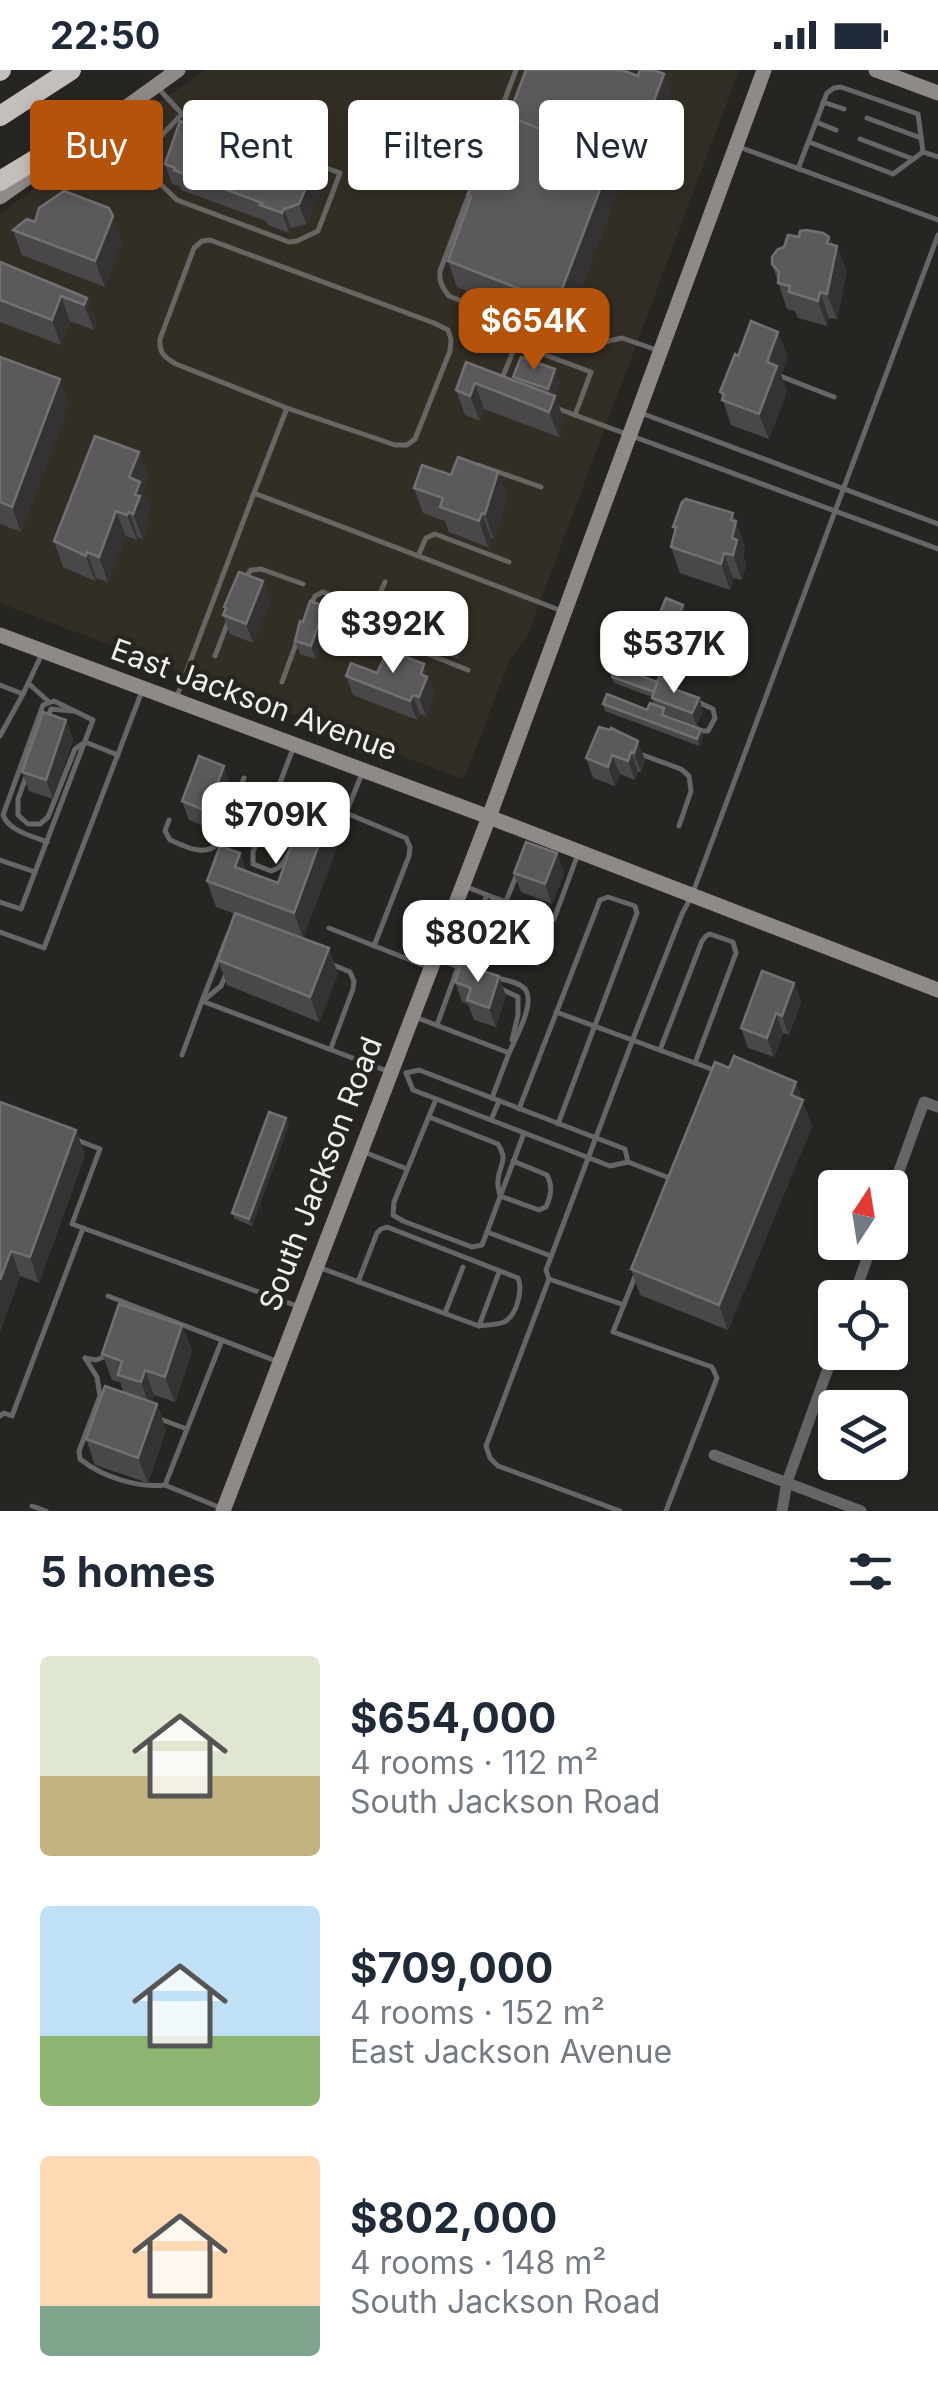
<!DOCTYPE html>
<meta charset="utf-8">
<style>
body{margin:0;font-family:Inter,sans-serif;background:#f6f6f7;color:#1f2937;height:100vh;display:flex;flex-direction:column;font-size:38px;white-space:nowrap}
*{box-sizing:border-box;margin:0}
p{font-size:32px;color:#747a83}
.icon{flex:none;width:55px;height:55px;fill:none;stroke:currentColor;stroke-width:2;stroke-linecap:round;stroke-linejoin:round}
.map{position:relative;height:1441px;overflow:hidden}
.side{display:flex;flex-direction:column;background:#fff;flex:1}
.side>*{flex:none}
.banner{position:absolute;left:30px;top:30px;width:880px;height:90px;display:flex;gap:20px}
.needle{width:65px;rotate:12deg}
.fabs{position:absolute;left:818px;top:1100px;display:grid;gap:20px}
.fabs a{display:grid;place-items:center;width:90px;height:90px;border-radius:10px;background:#fff;box-shadow:0 5px 15px #0003;font-size:50px}
.price{position:absolute;translate:-50% -85px;padding:0 22px;border-radius:20px;background:#fff;color:#222;font-size:32px;line-height:65px;filter:drop-shadow(0 2px 5px #0008)}
.price::after{content:'';position:absolute;left:50%;top:60px;width:30px;height:22px;margin-left:-15px;background:inherit;clip-path:polygon(0 0,100% 0,50% 100%)}
.price.on{background:#b45309;color:#fff}
ul{padding:0;list-style:none}
li{display:flex;align-items:center;gap:30px;height:250px;padding:0 40px}
li span{display:grid;place-items:center;flex:none;width:280px;height:200px;border-radius:10px;color:#555}
li>.icon{margin-inline-start:auto}
span .icon{width:120px;height:120px;fill:#fffc;stroke-width:1}
li b{font-size:42px}
h2{display:flex;justify-content:space-between;align-items:center;height:120px;padding:0 40px;font-size:42px}
.chip{padding:0 35px;border-radius:10px;background:#fff;box-shadow:0 5px 15px #0003;font-size:35px;line-height:90px}
.chip.on{background:#b45309;color:#fff}
.status{display:flex;justify-content:space-between;align-items:center;height:70px;padding:0 50px;background:#fff;direction:ltr}
.status svg{height:28px;fill:currentColor}
.map>svg:first-child{display:block}
.built{fill:#332e25}
.green{fill:#3b4808}
.lines{fill:none;stroke-linecap:round;stroke-linejoin:round}
.lane{stroke:#686664;stroke-width:5}
.street{stroke:#686664;stroke-width:11}
.secondary{stroke:#8d8a87;stroke-width:15}
.highway{stroke:#c5bfbb;stroke-width:20}
.wall{fill:#4a474b}
.shaded-wall{fill:#343233}
.building{fill:#5b595c;stroke:#737073;stroke-width:2.5}
.labels{text-anchor:middle;stroke-width:9;stroke-linejoin:round;paint-order:stroke}
.street-label{font-size:30px;fill:#f0efec;stroke:#272521}
</style>
<div class="status"><b>22:50</b><svg viewBox="0 0 49 12"><path d="M0 12V9h3v3zM5 12V6h3v6zM10 12V3h3v9zM15 12V0h3v12zM26 1h20v11H26zM47 4h2v5h-2z"/></svg></div>
<div class="map">
<svg width="938" height="1441" viewBox="0 0 938 1441">
<rect width="100%" height="100%" fill="#272521"/>
<!-- built -->
<polygon class="built" points="206,0 739,0 526,569 511,587 466,704 460,708 0,533 0,144 66,95"/>
<!-- green -->
<polygon class="green" points="693,562 742,581 731,608 682,590"/>
<g class="lines">
<!-- lane -->
<g class="lane">
<path d="M516 0 440 201C439 212 442 217 449 226L571 275 586 276 622 268 657 280"/>
<path d="M158 18 182 44 340 103 318 161 297 171 289 172 177 130 150 104 145 95C150 74 168 59 182 44"/>
<polyline points="823,32 844,39"/>
<polyline points="867,48 921,68"/>
<polyline points="816,52 836,60"/>
<polyline points="860,69 913,89"/>
<polyline points="809,72 893,104 923,82"/>
<polyline points="739,77 938,150"/>
<polyline points="923,82 938,87"/>
<polyline points="798,99 827,23 834,18 841,17 918,44 923,82"/>
<polyline points="780,306 834,327"/>
<polyline points="501,311 516,274 591,302 575,345"/>
<polyline points="556,338 938,479"/>
<polyline points="641,343 938,454"/>
<polyline points="478,395 541,417"/>
<path d="M254 423 287 338 395 375H407L415 369 450 281 451 269 448 260 434 253 210 170 202 171 194 178 160 269C159 283 164 287 176 294L287 338"/>
<polyline points="418,486 426,468 435,464 509,492"/>
<polyline points="244,509 251,500 261,499 303,514"/>
<polyline points="385,512 367,551 367,560 468,600"/>
<polyline points="310,537 315,526 323,522 357,534"/>
<polyline points="215,586 228,552"/>
<polyline points="282,612 297,571"/>
<polyline points="28,613 48,631"/>
<polyline points="0,615 23,624 41,586"/>
<polyline points="176,629 254,423 562,541"/>
<polyline points="47,649 51,639 72,641"/>
<polyline points="696,661 708,661 715,648 713,639 698,632"/>
<polyline points="0,666 23,624"/>
<polyline points="294,676 278,718 346,743"/>
<polyline points="640,684 681,699 689,706 691,721 679,756"/>
<polyline points="363,701 346,743 406,768 410,777 409,786 374,876"/>
<polyline points="26,707 18,729 18,745 28,754 40,754 48,747 75,679 85,672 118,685"/>
<path d="M278 718 253 782V794L271 801C282 798 286 789 291 779"/>
<path d="M169 750 165 761 170 770C187 777 205 788 220 772L244 708"/>
<polyline points="0,790 35,802 21,839 0,832"/>
<path d="M35 802 93 650 54 631 43 635 3 745C9 761 32 766 47 772"/>
<polyline points="467,817 487,825"/>
<polyline points="506,831 517,804"/>
<polyline points="453,849 470,855 475,853 487,825 554,849 578,784"/>
<polyline points="329,858 428,897"/>
<polyline points="0,862 44,878 142,621"/>
<polyline points="437,889 464,899"/>
<polyline points="331,894 350,902 354,911 353,919 331,978"/>
<path d="M494 907C503 910 518 911 525 919 536 933 515 969 509 983"/>
<polyline points="499,918 518,927 518,945 512,970"/>
<polyline points="205,929 221,916 226,904"/>
<polyline points="202,931 228,865"/>
<polyline points="556,942 714,1000 713,1002"/>
<polyline points="415,947 509,983 492,1028"/>
<polyline points="437,955 458,897"/>
<polyline points="660,980 702,871 706,866 710,864 733,872 736,883 695,993"/>
<polyline points="182,985 202,931 387,1001"/>
<polyline points="406,1003 413,1020 610,1096 628,1092 672,1109"/>
<polyline points="406,1003 419,1000 625,1079 628,1092"/>
<polyline points="436,1029 394,1132 393,1145 403,1151 472,1177 482,1175 487,1162"/>
<polyline points="519,1039 600,830 608,827 635,836 637,843 558,1054"/>
<path d="M429 1047 498 1074C509 1092 499 1094 498 1110 497 1115 499 1121 500 1126L539 1140 546 1137C551 1126 553 1116 547 1105L513 1091"/>
<polyline points="491,1050 499,1031"/>
<polyline points="524,1063 487,1162 551,1186"/>
<polyline points="77,1070 100,1079 72,1154 297,1236"/>
<polyline points="364,1082 407,1099"/>
<polyline points="318,1197 479,1256 499,1202"/>
<polyline points="636,1204 613,1262 712,1297 717,1308 666,1441"/>
<polyline points="549,1209 624,1235"/>
<path d="M358 1212 377 1163 381 1159 387 1157 518 1208C523 1219 517 1246 504 1252 497 1255 487 1255 479 1256"/>
<polyline points="108,1226 276,1291"/>
<polyline points="445,1243 463,1197"/>
<polyline points="85,1288 96,1290 109,1285"/>
<polyline points="85,1288 97,1307 100,1326"/>
<path d="M105 1328 100 1326 79 1381 80 1389C102 1407 138 1418 165 1415"/>
<polyline points="0,1346 4,1343 12,1346 83,1158"/>
<polyline points="157,1348 187,1359"/>
<polyline points="32,1436 46,1441"/>
<polyline points="221,1438 165,1415 222,1270"/>
<polyline points="620,1441 498,1396 490,1388 486,1376 549,1209 546,1200 636,961 682,844 692,825 938,165"/>
</g>
<!-- street -->
<g class="street">
<polyline points="890,1126 924,1032 938,1037"/>
<polyline points="853,1228 873,1172"/>
<polyline points="714,1385 861,1441"/>
<polyline points="782,1441 787,1412 835,1279"/>
</g>
<!-- secondary -->
<g class="secondary">
<polyline points="876,0 938,23"/>
<polyline points="89,64 178,0"/>
<polyline points="0,127 58,86"/>
<polyline points="0,565 489,747 938,920"/>
<polyline points="223,1441 489,747 764,0"/>
</g>
<!-- highway -->
<g class="highway">
<polyline points="0,1 1,0"/>
<polyline points="0,46 71,0"/>
<polyline points="0,111 56,77 94,60"/>
</g>
</g>
<!-- wall -->
<g class="wall">
<polygon points="629,3 638,6 664,4 671,23 635,119 621,113 577,229 584,250 578,264 457,217 448,191 470,130 468,124 512,48 515,39 513,34"/>
<polygon points="165,94 321,120 306,154 291,158 289,163 268,155 266,151 181,120 180,116 172,114"/>
<polygon points="13,160 122,172 105,217 22,185"/>
<polygon points="799,167 829,167 847,201 837,249 829,248 827,256 798,248 795,241 787,239 772,194 784,177"/>
<polygon points="0,192 87,228 96,254 94,260 70,251 61,275 0,252"/>
<polygon points="738,286 788,287 781,305 787,321 769,369 731,355 720,322"/>
<polygon points="0,287 69,335 21,462 0,454"/>
<polygon points="466,292 515,310 513,307 560,312 555,326 565,352 559,367 484,339 480,351 465,345 456,320"/>
<polygon points="139,382 148,408 143,420 150,437 147,445 149,452 143,469 138,467 137,470 126,466 108,512 96,508 95,511 63,497 54,471"/>
<polygon points="498,402 507,427 494,470 491,468 488,477 449,462 445,451 423,443 414,418"/>
<polygon points="733,443 745,477 743,486 746,495 742,510 733,508 730,520 680,503 671,477 675,461 673,457"/>
<polygon points="270,531 253,573 230,564 223,545 225,540 224,537"/>
<polygon points="683,535 693,561 680,592 663,586 653,560"/>
<polygon points="330,549 316,589 300,584 295,571 303,552"/>
<polygon points="399,551 463,563 460,569 463,577 459,589 437,582 436,583 406,570"/>
<polygon points="424,594 434,626 426,647 420,644 417,650 353,625 346,606 377,603"/>
<polygon points="612,607 676,619 699,628 703,641 697,656 667,645 666,646 701,659 703,666 699,676 605,641 603,634 647,640 654,634 652,627 614,613"/>
<polygon points="66,650 73,670 53,729 29,721 22,702"/>
<polygon points="599,657 645,690 641,702 638,702 635,710 620,704 615,716 593,708 586,688"/>
<polygon points="231,715 214,760 189,750 182,731"/>
<polygon points="340,769 303,868 338,904 319,952 227,915 218,890 235,844 216,837 207,811 240,783 246,801 278,813"/>
<polygon points="557,783 564,803 552,834 521,822 514,803"/>
<polygon points="542,846 549,865 539,897 488,880 481,860"/>
<polygon points="455,912 506,926 496,957 474,950 468,934 462,932"/>
<polygon points="794,913 801,932 789,965 783,963 774,987 748,978 741,958"/>
<polygon points="0,1032 76,1060 85,1085 39,1213 20,1206 0,1262"/>
<polygon points="289,1055 252,1156 235,1149 232,1143"/>
<polygon points="812,1056 728,1260 640,1225 631,1199"/>
<polygon points="182,1255 192,1281 175,1332 154,1325 152,1332 157,1334 166,1360 148,1413 95,1395 86,1369 124,1323 120,1312 112,1310 102,1284"/>
</g>
<!-- shaded-wall -->
<g class="shaded-wall">
<polygon points="664,4 671,23 635,119 628,100"/>
<polygon points="612,88 621,114 577,229 584,250 578,264 562,219"/>
<polygon points="313,101 321,120 306,154 299,134"/>
<polygon points="284,139 291,158 289,163 282,143"/>
<polygon points="113,146 122,172 105,217 95,191"/>
<polygon points="829,167 835,185 837,176 847,201 837,249 827,224"/>
<polygon points="820,222 829,248 827,256 818,231"/>
<polygon points="61,226 70,251 61,275 52,250"/>
<polygon points="87,228 96,254 94,260 84,235"/>
<polygon points="778,262 788,287 781,305 787,321 769,369 759,344 767,292"/>
<polygon points="555,299 560,312 553,332 548,319"/>
<polygon points="60,309 69,335 21,462 12,437"/>
<polygon points="475,313 484,339 480,351 470,326"/>
<polygon points="555,326 565,352 559,367 549,342"/>
<polygon points="139,382 148,408 143,420 150,437 147,445 149,452 143,469 133,444 129,407"/>
<polygon points="498,402 507,427 494,470 485,444"/>
<polygon points="116,441 126,466 108,512 99,487"/>
<polygon points="129,442 138,467 137,470 127,445"/>
<polygon points="482,443 491,468 488,477 479,451"/>
<polygon points="733,443 745,477 743,486 746,495 742,510 733,485 731,450"/>
<polygon points="87,482 96,508 95,511 86,486"/>
<polygon points="724,483 733,508 730,520 721,494"/>
<polygon points="263,511 270,531 253,573 246,554"/>
<polygon points="683,535 693,561 680,592 671,567"/>
<polygon points="325,536 330,549 316,589 311,576"/>
<polygon points="456,544 463,563 460,569 463,577 459,589 452,569 451,556"/>
<polygon points="424,594 434,626 426,647 419,627 421,604"/>
<polygon points="413,625 420,644 417,650 410,631"/>
<polygon points="699,628 703,641 697,656 692,643"/>
<polygon points="66,650 73,670 53,729 46,710"/>
<polygon points="701,659 703,666 699,676 697,669"/>
<polygon points="638,671 645,690 641,702 634,683"/>
<polygon points="631,682 638,702 635,710 628,691"/>
<polygon points="612,685 620,704 615,716 608,697"/>
<polygon points="224,696 231,715 214,760 207,741"/>
<polygon points="330,744 340,769 303,868 294,843"/>
<polygon points="240,783 249,809 235,797"/>
<polygon points="557,783 564,803 552,834 545,814"/>
<polygon points="542,846 549,865 539,897 532,878"/>
<polygon points="329,878 338,904 319,952 310,927"/>
<polygon points="499,906 506,926 496,957 489,938"/>
<polygon points="794,913 801,932 789,965 782,946"/>
<polygon points="776,943 783,963 774,987 767,968"/>
<polygon points="796,1012 812,1056 728,1260 719,1235"/>
<polygon points="286,1048 289,1055 252,1156 249,1149"/>
<polygon points="76,1060 85,1085 39,1213 30,1187"/>
<polygon points="11,1181 20,1206 0,1262 0,1210"/>
<polygon points="182,1255 192,1281 175,1332 165,1307"/>
<polygon points="145,1300 154,1325 150,1338 141,1312"/>
<polygon points="157,1334 166,1360 148,1413 138,1388"/>
</g>
<!-- building -->
<g class="building">
<polygon points="526,0 622,0 638,6 640,0 654,0 664,4 628,100 614,94 612,88 512,48 517,35 513,34"/>
<polygon points="503,44 612,88 562,219 575,224 569,238 448,191 471,127 468,124"/>
<polygon points="180,51 211,65 212,62 313,101 299,134 284,139 282,143 260,135 262,133 174,100 175,98 165,94"/>
<polygon points="64,121 109,138 113,146 95,191 13,160 27,149 35,152 39,138"/>
<polygon points="806,160 823,163 829,167 827,173 837,176 827,224 820,222 818,231 789,222 790,216 778,213 779,202 772,194 772,187 778,179 784,177 788,165 799,167 800,161"/>
<polygon points="0,192 87,228 84,235 61,226 52,250 0,230"/>
<polygon points="751,251 778,262 767,292 777,296 759,344 722,330 724,324 720,322 735,284 738,286"/>
<polygon points="0,287 60,309 12,437 0,432"/>
<polygon points="521,287 555,299 548,319 513,307"/>
<polygon points="466,292 555,326 549,342 475,313 470,326 456,320"/>
<polygon points="95,366 139,382 129,407 140,412 135,425 140,426 133,444 129,442 127,445 116,441 99,487 87,482 86,486 54,471"/>
<polygon points="458,387 498,402 485,444 482,443 479,451 440,437 443,428 414,418 422,395 451,405"/>
<polygon points="686,429 733,443 731,450 736,451 732,468 737,470 733,485 724,483 721,494 671,477 676,457 673,457 682,432"/>
<polygon points="239,502 263,511 246,554 223,545 226,538 224,537"/>
<polygon points="666,528 683,535 671,567 653,560"/>
<polygon points="408,529 415,531 416,529 456,544 451,556 456,558 452,569 430,562 429,564 399,551"/>
<polygon points="310,531 325,536 311,576 295,571 300,551 303,552"/>
<polygon points="388,580 424,594 421,604 427,607 419,627 413,625 410,631 346,606 351,593 377,603"/>
<polygon points="616,596 657,612 654,622 612,607"/>
<polygon points="659,607 673,612 671,618 699,628 692,643 652,628"/>
<polygon points="607,624 647,640 650,633 664,638 662,645 701,659 697,669 603,634"/>
<polygon points="43,642 66,650 46,710 22,702"/>
<polygon points="599,657 610,660 611,658 638,671 634,683 631,682 628,691 612,685 608,697 586,688"/>
<polygon points="199,686 224,696 207,741 182,731"/>
<polygon points="306,735 330,744 294,843 207,811 220,776 240,783 235,797 278,813"/>
<polygon points="526,772 557,783 545,814 514,803"/>
<polygon points="492,828 542,846 532,878 481,860"/>
<polygon points="235,843 329,878 310,927 218,890"/>
<polygon points="461,894 499,906 489,938 467,930 471,918 455,912"/>
<polygon points="762,901 794,913 782,946 776,943 767,968 741,958"/>
<polygon points="734,986 796,1012 791,1025 803,1030 719,1235 631,1199 715,992 729,998"/>
<polygon points="0,1032 76,1060 30,1187 11,1181 0,1210"/>
<polygon points="269,1042 286,1048 249,1149 232,1143"/>
<polygon points="119,1234 182,1255 165,1307 145,1300 141,1312 118,1305 122,1291 102,1284"/>
<polygon points="105,1316 157,1334 138,1388 86,1369"/>
</g>
<g class="labels">
<!-- street labels -->
<g class="street-label">
<text transform="translate(254 630) rotate(20)" y="10">East Jackson Avenue</text>
<text transform="translate(321 1104) rotate(-69)" y="10">South Jackson Road</text>
</g>
</g>
</svg>
<div class="fabs">
<a><svg class="needle" viewBox="-14 -14 28 28"><path d="M0-13l5 13h-10z" fill="#e53935"/><path d="M0 13l5-13h-10z" fill="#747a83"/></svg></a>
<a><svg class="icon" aria-label="locate" viewBox="0 0 24 24"><circle cx="12" cy="12" r="6"/><path d="M12 2v4M12 18v4M2 12h4M18 12h4"/></svg></a>
<a><svg class="icon" aria-label="layers" viewBox="0 0 24 24"><path d="M12 4l9 5-9 5-9-5zM3 14l9 5 9-5"/></svg></a>
</div>
<b class="price on" style="left:534px;top:303px">$654K</b>
<b class="price" style="left:393px;top:606px">$392K</b>
<b class="price" style="left:674px;top:626px">$537K</b>
<b class="price" style="left:276px;top:797px">$709K</b>
<b class="price" style="left:478px;top:915px">$802K</b>
<div class="banner">
<a class="chip on">Buy</a>
<a class="chip">Rent</a>
<a class="chip">Filters</a>
<a class="chip">New</a>
</div>
</div>
<section class="side">
<h2>5 homes<svg class="icon" aria-label="filters" viewBox="0 0 24 24"><path d="M4 7h16M4 17h16"/><circle cx="9" cy="7" r="2"/><circle cx="15" cy="17" r="2"/></svg></h2>
<ul>
<li><span style="background:linear-gradient(#dfe7d0 60%,#c2b280 0)"><svg class="icon" aria-label="home" viewBox="0 0 24 24"><path d="M3 11l9-7 9 7M6 9v11h12V9"/></svg></span><div><b>$654,000</b><p>4 rooms · 112 m²</p><p>South Jackson Road</p></div></li>
<li><span style="background:linear-gradient(#bfe0f5 65%,#8fb573 0)"><svg class="icon" aria-label="home" viewBox="0 0 24 24"><path d="M3 11l9-7 9 7M6 9v11h12V9"/></svg></span><div><b>$709,000</b><p>4 rooms · 152 m²</p><p>East Jackson Avenue</p></div></li>
<li><span style="background:linear-gradient(#ffd9b3 75%,#7fa58c 0)"><svg class="icon" aria-label="home" viewBox="0 0 24 24"><path d="M3 11l9-7 9 7M6 9v11h12V9"/></svg></span><div><b>$802,000</b><p>4 rooms · 148 m²</p><p>South Jackson Road</p></div></li>
</ul>
</section>
